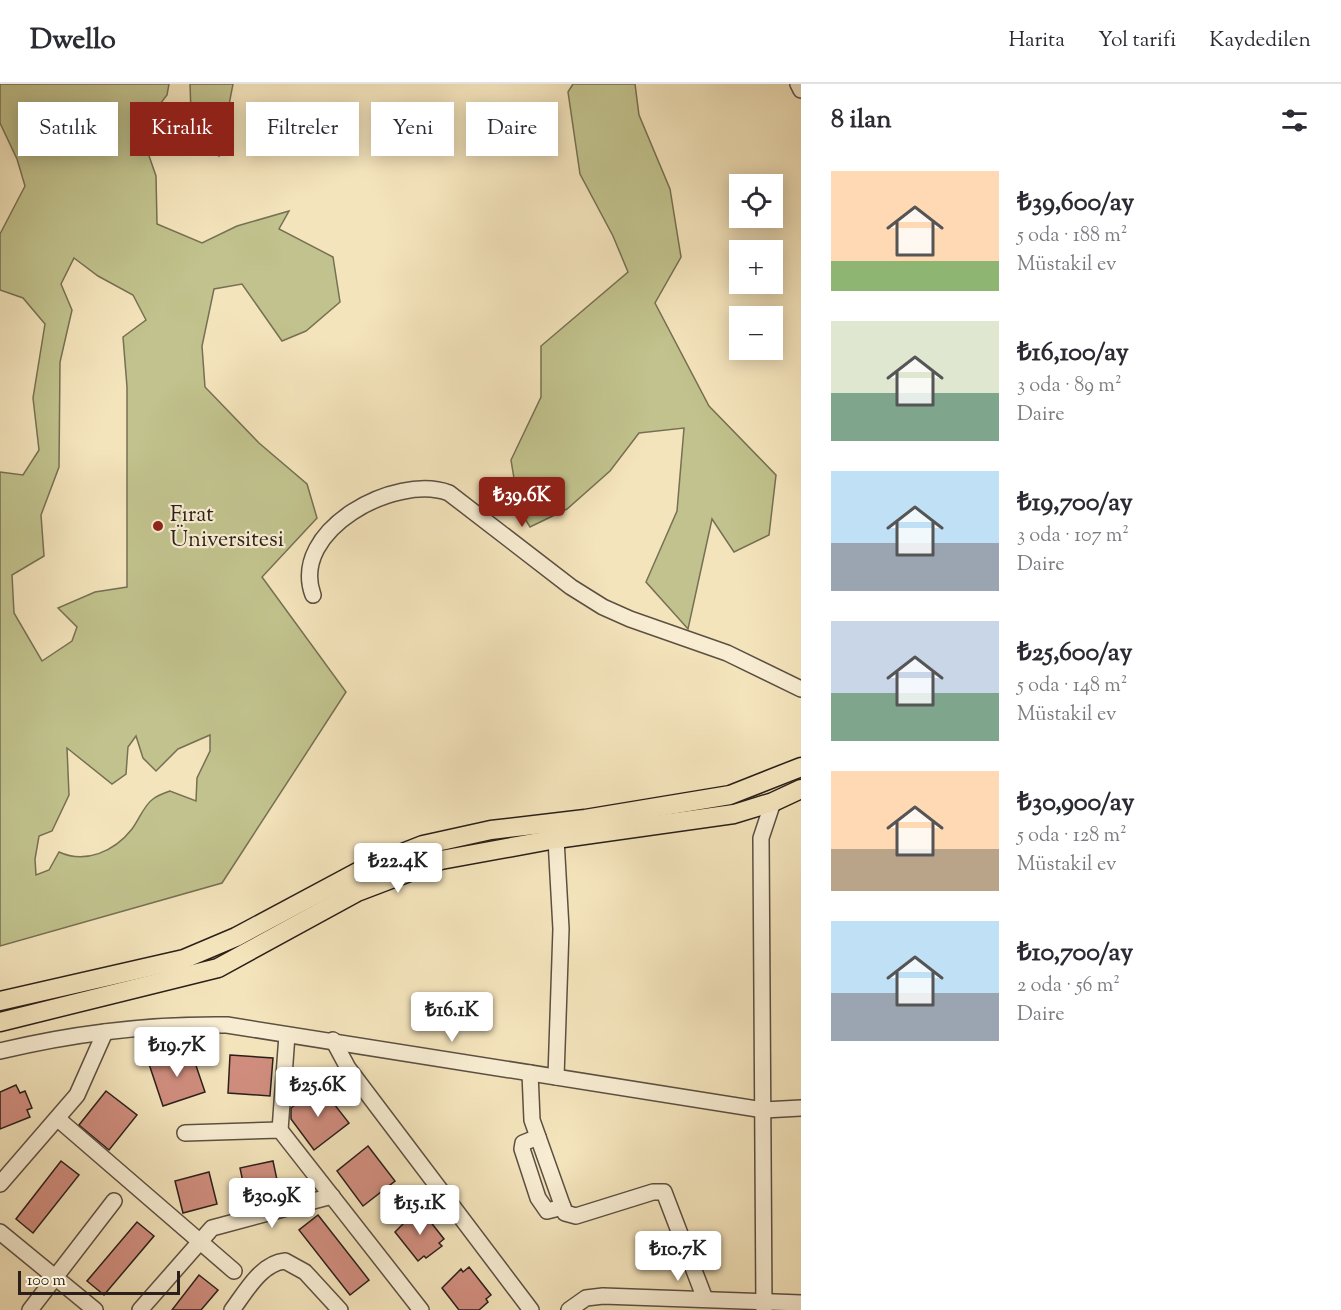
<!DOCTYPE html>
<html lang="tr">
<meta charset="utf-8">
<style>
body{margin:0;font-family:"Sorts Mill Goudy",serif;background:#f7f7f7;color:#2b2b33;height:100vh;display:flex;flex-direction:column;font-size:22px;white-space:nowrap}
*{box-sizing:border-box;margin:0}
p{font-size:20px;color:#7c7c81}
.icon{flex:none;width:33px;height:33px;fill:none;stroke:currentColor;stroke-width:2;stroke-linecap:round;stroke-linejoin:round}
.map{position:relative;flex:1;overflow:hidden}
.drawer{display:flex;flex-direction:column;background:#fff;width:540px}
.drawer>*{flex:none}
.top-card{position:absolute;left:18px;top:18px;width:570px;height:54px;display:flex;gap:12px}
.buttons{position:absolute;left:729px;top:90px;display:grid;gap:12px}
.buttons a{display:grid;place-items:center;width:54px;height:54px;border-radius:0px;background:#fff;box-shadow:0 3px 15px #0003;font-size:30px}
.scale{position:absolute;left:18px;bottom:15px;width:162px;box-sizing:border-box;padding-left:6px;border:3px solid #2a1f1a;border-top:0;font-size:16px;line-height:21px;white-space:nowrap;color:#2a1f1a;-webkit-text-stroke:4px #f8edd3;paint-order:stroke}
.price{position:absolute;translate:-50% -51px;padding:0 14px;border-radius:6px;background:#fff;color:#222;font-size:20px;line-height:39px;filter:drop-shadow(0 2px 3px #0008)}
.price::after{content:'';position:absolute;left:50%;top:36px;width:18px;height:14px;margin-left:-9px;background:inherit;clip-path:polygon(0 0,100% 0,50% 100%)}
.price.selected{background:#8f2418;color:#fff}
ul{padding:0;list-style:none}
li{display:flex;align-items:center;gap:18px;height:150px;padding:0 30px}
li span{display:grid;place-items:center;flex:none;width:168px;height:120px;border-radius:0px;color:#555}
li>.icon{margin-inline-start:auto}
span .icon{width:72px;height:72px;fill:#fffc;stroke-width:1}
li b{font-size:26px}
h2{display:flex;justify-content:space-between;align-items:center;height:72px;padding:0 30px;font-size:26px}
.chip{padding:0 21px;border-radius:0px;background:#fff;box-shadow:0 3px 15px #0003;font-size:21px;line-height:54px}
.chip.selected{background:#8f2418;color:#fff}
header{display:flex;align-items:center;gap:36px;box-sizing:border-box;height:84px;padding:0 30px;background:#fff;border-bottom:2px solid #e1e1e2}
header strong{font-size:28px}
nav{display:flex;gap:33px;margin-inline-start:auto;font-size:21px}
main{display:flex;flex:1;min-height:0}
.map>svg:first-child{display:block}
.green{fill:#c1c28d;stroke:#767054;stroke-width:1.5;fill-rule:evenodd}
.building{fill:#d08d7e;stroke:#2a1f1a;stroke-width:1.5}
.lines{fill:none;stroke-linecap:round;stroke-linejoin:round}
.minor-casing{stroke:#5c5042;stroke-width:18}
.major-casing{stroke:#2a1f1a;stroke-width:21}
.minor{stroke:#f8edd3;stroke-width:15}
.major{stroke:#f4e4bc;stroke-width:18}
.poi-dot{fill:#8f2418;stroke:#f8edd3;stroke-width:2}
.labels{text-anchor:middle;stroke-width:4.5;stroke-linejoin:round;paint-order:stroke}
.poi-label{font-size:22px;fill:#2a1f1a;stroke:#f8edd3;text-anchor:start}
</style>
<header>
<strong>Dwello</strong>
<nav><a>Harita</a><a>Yol tarifi</a><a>Kaydedilen</a></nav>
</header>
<main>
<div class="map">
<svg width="801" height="1226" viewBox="0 0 801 1226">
<rect width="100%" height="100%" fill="#f4e4bc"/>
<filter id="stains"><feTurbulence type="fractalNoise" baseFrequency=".00333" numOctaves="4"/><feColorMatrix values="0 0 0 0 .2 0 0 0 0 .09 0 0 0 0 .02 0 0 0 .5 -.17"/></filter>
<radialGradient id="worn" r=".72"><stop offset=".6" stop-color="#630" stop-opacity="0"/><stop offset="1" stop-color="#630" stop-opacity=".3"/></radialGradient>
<!-- green -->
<g class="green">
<path d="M0 0H169L167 11 140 46 156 92 157 140 202 159 237 142 289 127 279 145 333 173 340 218 306 247 282 257 242 200 214 205 202 262 205 303 259 359 307 400 317 434 262 493 346 608 222 799 0 862V388L23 391 39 366 33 314 45 240 23 214 0 206V150L25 102 17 75 0 39ZM74 174 98 192 133 211 146 236 123 253 127 303V503L95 508 58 524 77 543 72 557 42 577 14 529 12 491 44 472 41 431 59 383 60 278 72 226 61 200ZM210 651V667L197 694 196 717 170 707C165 709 158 711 153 715 144 721 139 736 132 745 114 768 85 780 59 768L49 786 36 791 35 775 39 752 52 747 69 711 67 664 112 700 126 690 128 663 136 652 143 674 156 687 178 665Z"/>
<polygon points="190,0 233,0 219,72 192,56"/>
<polygon points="573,0 635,0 639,31 670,105 681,173 655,219 709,322 776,391 769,451 734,468 712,435 688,545 646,498 677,427 684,344 639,349 610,387 567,425 530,443 519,425 511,376 541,313 541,262 628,188 613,152 580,90 568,8"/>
</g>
<!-- building -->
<g class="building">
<polygon points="191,967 205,1008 163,1022 149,980"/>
<polygon points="230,971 273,974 270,1012 228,1009"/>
<polygon points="16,1001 20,1009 25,1007 32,1024 27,1026 30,1033 0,1045 0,1008"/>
<polygon points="320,1002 349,1039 314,1066 291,1035 291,1024"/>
<polygon points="106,1007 137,1031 109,1066 79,1041"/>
<polygon points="368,1062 395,1097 363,1122 337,1087"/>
<polygon points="61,1077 79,1091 33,1149 16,1135"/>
<polygon points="273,1077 280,1110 247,1117 240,1084"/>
<polygon points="209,1088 217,1120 183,1129 175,1097"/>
<polygon points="422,1127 444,1155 439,1159 442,1162 426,1174 424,1172 418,1177 395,1148 414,1129 417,1132"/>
<polygon points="318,1131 369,1196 350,1211 299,1146"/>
<polygon points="137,1138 154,1152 104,1211 87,1197"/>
<polygon points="469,1183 491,1211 486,1215 488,1218 479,1226 459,1226 442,1204 461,1185 463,1188"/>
<polygon points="199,1191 218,1206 201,1226 172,1226"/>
</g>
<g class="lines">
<defs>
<g id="minor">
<polyline points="798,0 801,6"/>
<path d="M313 511C289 446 396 389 449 409L571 503 603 523 630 535 727 569 801 605"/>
<polyline points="333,956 348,984 531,1226"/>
<path d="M0 967C75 949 150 940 227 941L764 1026 801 1024"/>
<polyline points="530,989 532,1036 565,1129 576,1132 653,1108 664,1108 705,1215"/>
<polyline points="556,993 561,845 556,755"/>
<polyline points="58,1035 234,1187"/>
<polyline points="280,1046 287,951"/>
<polyline points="185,1049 280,1046 421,1226"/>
<polyline points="538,1053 523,1059 522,1065 538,1114 547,1127 563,1123"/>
<polyline points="0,1100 77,1011 105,948"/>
<polyline points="0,1148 95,1226"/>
<polyline points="30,1226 114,1117"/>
<polyline points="140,1226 212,1144 332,1112"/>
<path d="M232 1226C245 1209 261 1179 285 1177L305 1188 340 1226"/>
<polyline points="569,1226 586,1214 603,1212 801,1219"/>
<polyline points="764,1226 761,754 773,718"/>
</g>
<g id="major">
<polyline points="0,917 184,875 236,853 367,783 423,761 491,746 585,735 730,711 801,683"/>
<polyline points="0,938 218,884 357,808 441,776 556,755 734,730 773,718 801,705"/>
</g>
</defs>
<!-- minor casing -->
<use href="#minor" class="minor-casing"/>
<!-- major casing -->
<use href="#major" class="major-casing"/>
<!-- minor -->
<use href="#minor" class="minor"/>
<!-- major -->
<use href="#major" class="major"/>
</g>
<!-- markers -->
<circle class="poi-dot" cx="158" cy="442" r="6"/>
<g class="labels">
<!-- poi labels -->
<g class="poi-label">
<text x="170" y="437">Fırat<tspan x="170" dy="25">Üniversitesi</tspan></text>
</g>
</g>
<rect width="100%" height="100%" filter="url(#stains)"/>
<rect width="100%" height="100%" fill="url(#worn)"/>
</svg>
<div class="buttons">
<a><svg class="icon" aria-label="locate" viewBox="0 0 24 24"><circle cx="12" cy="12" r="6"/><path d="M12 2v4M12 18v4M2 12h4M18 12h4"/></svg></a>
<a>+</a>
<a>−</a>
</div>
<div class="scale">100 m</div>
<b class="price selected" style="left:522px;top:444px">₺39.6K</b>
<b class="price" style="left:398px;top:810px">₺22.4K</b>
<b class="price" style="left:452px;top:959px">₺16.1K</b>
<b class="price" style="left:177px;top:994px">₺19.7K</b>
<b class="price" style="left:318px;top:1034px">₺25.6K</b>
<b class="price" style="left:272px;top:1145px">₺30.9K</b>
<b class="price" style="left:420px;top:1152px">₺15.1K</b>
<b class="price" style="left:678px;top:1198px">₺10.7K</b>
<div class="top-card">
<a class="chip">Satılık</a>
<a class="chip selected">Kiralık</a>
<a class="chip">Filtreler</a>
<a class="chip">Yeni</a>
<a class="chip">Daire</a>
</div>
</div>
<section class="drawer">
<h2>8 ilan<svg class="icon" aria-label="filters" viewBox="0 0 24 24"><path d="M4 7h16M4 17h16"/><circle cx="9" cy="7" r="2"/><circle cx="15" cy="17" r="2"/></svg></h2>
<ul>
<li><span style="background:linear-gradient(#ffd9b3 75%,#8fb573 0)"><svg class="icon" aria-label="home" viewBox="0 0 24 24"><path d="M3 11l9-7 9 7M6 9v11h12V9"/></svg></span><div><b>₺39,600/ay</b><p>5 oda · 188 m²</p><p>Müstakil ev</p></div></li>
<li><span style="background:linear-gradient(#dfe7d0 60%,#7fa58c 0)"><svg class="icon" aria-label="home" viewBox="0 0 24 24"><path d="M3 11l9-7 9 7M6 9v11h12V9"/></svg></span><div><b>₺16,100/ay</b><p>3 oda · 89 m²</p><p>Daire</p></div></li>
<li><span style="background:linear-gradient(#bfe0f5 60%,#9aa5b1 0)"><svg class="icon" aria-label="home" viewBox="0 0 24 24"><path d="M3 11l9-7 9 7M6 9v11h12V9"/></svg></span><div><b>₺19,700/ay</b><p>3 oda · 107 m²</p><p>Daire</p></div></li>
<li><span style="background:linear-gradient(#c9d6e8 60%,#7fa58c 0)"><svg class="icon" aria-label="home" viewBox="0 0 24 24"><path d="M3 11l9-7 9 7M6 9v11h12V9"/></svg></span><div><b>₺25,600/ay</b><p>5 oda · 148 m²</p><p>Müstakil ev</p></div></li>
<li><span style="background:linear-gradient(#ffd9b3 65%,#b9a48a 0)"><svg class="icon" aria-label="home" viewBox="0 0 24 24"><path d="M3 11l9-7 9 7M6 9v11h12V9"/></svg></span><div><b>₺30,900/ay</b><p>5 oda · 128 m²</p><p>Müstakil ev</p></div></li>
<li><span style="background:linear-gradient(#bfe0f5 60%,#9aa5b1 0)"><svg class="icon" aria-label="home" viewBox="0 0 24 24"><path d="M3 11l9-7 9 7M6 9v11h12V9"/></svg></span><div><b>₺10,700/ay</b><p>2 oda · 56 m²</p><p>Daire</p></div></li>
</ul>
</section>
</main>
